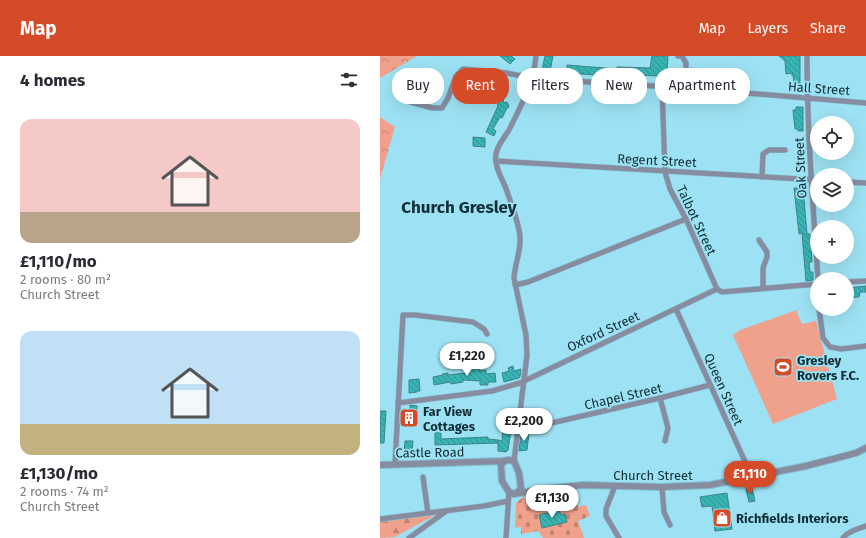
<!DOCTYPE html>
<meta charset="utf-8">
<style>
body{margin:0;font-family:"Fira Sans",sans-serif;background:#f7f7f7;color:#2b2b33;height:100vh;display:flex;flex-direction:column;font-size:15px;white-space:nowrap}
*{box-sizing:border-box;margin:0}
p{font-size:13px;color:#7c7c81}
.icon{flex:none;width:22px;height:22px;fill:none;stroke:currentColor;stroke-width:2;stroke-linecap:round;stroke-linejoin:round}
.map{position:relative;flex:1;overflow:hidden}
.details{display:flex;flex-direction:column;background:#fff;width:380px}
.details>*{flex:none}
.banner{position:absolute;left:12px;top:12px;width:380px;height:36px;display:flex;gap:8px}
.controls{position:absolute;left:430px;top:60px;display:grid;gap:8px}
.controls a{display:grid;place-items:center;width:44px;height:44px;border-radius:50%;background:#fff;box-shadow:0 4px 16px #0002;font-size:20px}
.price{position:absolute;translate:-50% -34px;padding:0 9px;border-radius:14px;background:#fff;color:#222;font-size:13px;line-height:26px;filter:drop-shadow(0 1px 2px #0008)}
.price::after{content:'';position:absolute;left:50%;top:24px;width:12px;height:9px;margin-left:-6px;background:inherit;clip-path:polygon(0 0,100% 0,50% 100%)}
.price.active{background:#d54b28;color:#fff}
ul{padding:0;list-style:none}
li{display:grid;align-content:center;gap:8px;height:212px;padding:0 20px}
li span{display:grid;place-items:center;height:124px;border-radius:12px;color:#555}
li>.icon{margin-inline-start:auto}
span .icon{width:72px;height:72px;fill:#fffc;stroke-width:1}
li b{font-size:17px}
h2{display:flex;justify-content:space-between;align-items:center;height:48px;padding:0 20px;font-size:17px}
.pill{padding:0 14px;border-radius:16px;background:#fff;box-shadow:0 4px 16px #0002;font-size:14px;line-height:36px}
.pill.active{background:#d54b28;color:#fff}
header{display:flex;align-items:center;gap:24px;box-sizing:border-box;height:56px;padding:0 20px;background:#d54b28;color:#fff}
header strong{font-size:19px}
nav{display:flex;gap:22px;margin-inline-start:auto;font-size:14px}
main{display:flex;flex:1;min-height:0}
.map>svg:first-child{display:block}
.green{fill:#f0a18c}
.forest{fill:url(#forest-firs)}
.cemetery{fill:url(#cemetery-stones)}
.park{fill:url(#park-crowns)}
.building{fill:url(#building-back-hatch);stroke:#3b8585}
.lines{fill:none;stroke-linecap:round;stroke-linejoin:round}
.minor-casing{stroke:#81bece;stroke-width:6}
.tertiary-casing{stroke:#81bece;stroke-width:8}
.minor{stroke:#878ca1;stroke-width:5}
.tertiary{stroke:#878ca1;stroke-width:6}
.labels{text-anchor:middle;stroke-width:3.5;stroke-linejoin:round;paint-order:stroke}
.street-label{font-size:13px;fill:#112e35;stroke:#9de2f4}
.poi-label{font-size:13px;font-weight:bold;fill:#112e35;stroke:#9de2f4;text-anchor:start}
.district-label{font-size:17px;font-weight:bold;fill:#112e35;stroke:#9de2f4}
</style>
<header>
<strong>Map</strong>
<nav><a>Map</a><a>Layers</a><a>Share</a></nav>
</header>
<main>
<section class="details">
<h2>4 homes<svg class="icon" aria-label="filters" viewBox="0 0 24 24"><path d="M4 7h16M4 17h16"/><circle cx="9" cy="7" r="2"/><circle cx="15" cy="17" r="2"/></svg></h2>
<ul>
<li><span style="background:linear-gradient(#f6c9c9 75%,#b9a48a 0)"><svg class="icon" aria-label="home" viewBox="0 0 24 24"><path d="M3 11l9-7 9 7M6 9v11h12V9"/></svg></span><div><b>£1,110/mo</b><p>2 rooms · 80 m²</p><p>Church Street</p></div></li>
<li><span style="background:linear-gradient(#bfe0f5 75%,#c2b280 0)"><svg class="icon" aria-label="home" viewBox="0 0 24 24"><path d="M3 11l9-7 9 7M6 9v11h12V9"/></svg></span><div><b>£1,130/mo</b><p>2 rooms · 74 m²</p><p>Church Street</p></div></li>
</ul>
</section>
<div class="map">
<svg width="486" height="482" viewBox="0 0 486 482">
<defs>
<pattern id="forest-firs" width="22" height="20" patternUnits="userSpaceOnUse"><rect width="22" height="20" fill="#f0a18c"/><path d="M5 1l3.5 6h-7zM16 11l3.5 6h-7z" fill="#c18473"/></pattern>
<pattern id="cemetery-stones" width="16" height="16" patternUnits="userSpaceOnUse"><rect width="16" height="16" fill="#f0a18c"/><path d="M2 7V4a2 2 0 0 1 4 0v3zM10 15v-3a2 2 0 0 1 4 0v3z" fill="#c18473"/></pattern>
<pattern id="park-crowns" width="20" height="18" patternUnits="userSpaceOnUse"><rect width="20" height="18" fill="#f0a18c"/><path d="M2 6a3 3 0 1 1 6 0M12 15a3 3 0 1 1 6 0" fill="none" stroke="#c18473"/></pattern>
<pattern id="building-back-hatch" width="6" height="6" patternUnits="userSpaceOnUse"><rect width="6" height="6" fill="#39b4b4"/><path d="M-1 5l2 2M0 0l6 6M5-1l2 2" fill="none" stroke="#2f9393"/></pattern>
</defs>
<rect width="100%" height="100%" fill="#9de2f4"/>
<!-- green -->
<polygon class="green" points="417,254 417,257 422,268 436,265 457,343 393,368 353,279 360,274"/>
<!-- forest -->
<polygon class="forest" points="55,459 15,481 0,482 0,466"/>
<!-- cemetery -->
<polygon class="cemetery" points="195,433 198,451 206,449 210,460 198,465 204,482 163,482 158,475 141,478 141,471 135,472 136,447 143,441"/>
<!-- park -->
<g class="park">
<polygon points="0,0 37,0 0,22"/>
<polygon points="0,61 15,71 0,123"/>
</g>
<!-- building -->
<g class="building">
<polygon points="120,0 131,0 135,3 130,8"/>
<polygon points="165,0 173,0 170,15 162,14"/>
<polygon points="272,0 288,0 287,14 302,15 302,21 231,18 231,20 187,17 187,9 237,13 237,11 270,12"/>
<polygon points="399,0 420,0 420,27 414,27 413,19 412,20 412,17 406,18 405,5"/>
<polygon points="310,12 317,13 317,15 334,16 333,24 310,22"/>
<polygon points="121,26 123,32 120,33 124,47 127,46 129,51 127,52 122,62 120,61 113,73 116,75 114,80 106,76 118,50 113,29"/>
<polygon points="416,51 423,51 423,75 418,75 418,73 415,73 413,54 416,54"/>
<polygon points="93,81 105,82 105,91 93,90"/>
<polygon points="414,132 423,132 427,178 430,178 432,206 429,206 430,216 433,216 433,224 426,225 422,177 419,178"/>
<polygon points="486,230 486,236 480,236 479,241 467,242 467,232"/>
<polygon points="133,310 134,315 141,313 140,321 139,322 124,326 122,317 129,315 128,312"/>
<polygon points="85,311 99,311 99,315 106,314 106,318 115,317 116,326 108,326 108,329 100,329 100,325 83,324 83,326 71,328 70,326 54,329 53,321 63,319 62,318 68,317 68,319 85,317"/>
<polygon points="39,323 40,335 37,335 37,336 29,337 29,324"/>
<polygon points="30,349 37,350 36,370 22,369 23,353 30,354"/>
<polygon points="0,355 6,355 4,387 0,387"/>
<polygon points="123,373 131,374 128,394 126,396 118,395 118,384 122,385"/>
<polygon points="55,376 61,376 61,383 108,381 108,383 118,384 118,387 55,389"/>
<polygon points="149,377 147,394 139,395 141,378"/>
<polygon points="25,385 33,385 32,396 24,396"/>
<polygon points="372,432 375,445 369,446 366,433"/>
<polygon points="347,437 352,473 335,475 332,450 322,451 320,441"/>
<polygon points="179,454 181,459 185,458 187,466 162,472 159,459"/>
</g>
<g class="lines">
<defs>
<g id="minor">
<polyline points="298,0 302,0 306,7 306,32"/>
<path d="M427 0C427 75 433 149 438 223"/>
<polyline points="282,30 285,116 290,133 306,163 337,233"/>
<polyline points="30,46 53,52 62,52 68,42 76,20 83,13 127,17 152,22 177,24 306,32 486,47"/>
<polyline points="116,105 437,124"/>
<polyline points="382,121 383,98 389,94 405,94"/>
<polyline points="467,126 486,127"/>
<polyline points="379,184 387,196 387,201 383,212 383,232"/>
<polyline points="467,226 486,225"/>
<polyline points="135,229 148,226 306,163"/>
<polyline points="296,253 372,421"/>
<polyline points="439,253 443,282 450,291 461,293 486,290"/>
<polyline points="280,342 288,372 285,385"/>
<polyline points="18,347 112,335 140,327 337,233 342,236 437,228"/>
<polyline points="137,375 280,342 330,329"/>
<path d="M134 405 147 299 146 279 134 222C135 206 143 190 139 174 136 159 130 144 125 130 121 121 114 109 116 98 117 90 124 82 129 74 140 52 154 26 156 0"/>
<polyline points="15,408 23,259 35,259 93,266 104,273 107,278"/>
<polyline points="43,421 48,457"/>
<polyline points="235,430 226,453 226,460 239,482"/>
<polyline points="282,431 284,456 290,469"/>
<polyline points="0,463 104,450 128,445"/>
<polyline points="29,482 65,456"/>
<polyline points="126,482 129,436"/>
<path d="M463 482C468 475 478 473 486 470"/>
</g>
<g id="tertiary">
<polyline points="124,405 121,409 122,425 129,436 134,438 163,433 203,429 282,431 330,429 426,410 476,397 486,392"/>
<polyline points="0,409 124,405 129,404 134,405 139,417 141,432 138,436 134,438"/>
</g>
</defs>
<!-- minor casing -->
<use href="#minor" class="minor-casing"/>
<!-- tertiary casing -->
<use href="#tertiary" class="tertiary-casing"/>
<!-- minor -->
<use href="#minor" class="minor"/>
<!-- tertiary -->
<use href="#tertiary" class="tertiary"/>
</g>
<!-- icons -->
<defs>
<symbol id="stadium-square" viewBox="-11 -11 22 22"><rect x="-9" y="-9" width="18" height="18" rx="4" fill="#d54b28" stroke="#9de2f4"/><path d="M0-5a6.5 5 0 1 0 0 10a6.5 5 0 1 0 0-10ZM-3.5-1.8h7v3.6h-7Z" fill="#fff"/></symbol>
<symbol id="building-square" viewBox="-11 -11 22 22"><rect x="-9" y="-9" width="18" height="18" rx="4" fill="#d54b28" stroke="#9de2f4"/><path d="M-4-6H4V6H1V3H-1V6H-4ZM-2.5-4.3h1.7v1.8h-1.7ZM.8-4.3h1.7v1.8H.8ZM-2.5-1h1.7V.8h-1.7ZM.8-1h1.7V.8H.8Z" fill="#fff"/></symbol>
<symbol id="shop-square" viewBox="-11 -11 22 22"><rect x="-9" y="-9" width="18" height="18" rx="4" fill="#d54b28" stroke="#9de2f4"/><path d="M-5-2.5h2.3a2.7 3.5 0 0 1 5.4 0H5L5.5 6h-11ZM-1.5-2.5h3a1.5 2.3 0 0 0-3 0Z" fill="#fff"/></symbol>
</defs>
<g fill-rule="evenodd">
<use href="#stadium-square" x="392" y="300" width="22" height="22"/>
<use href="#building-square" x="18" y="351" width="22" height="22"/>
<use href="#shop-square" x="331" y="451" width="22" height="22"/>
</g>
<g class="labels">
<!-- street labels -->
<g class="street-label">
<text transform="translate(439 32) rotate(4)" y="5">Hall Street</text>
<text transform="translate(277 104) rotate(3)" y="5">Regent Street</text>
<text transform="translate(420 112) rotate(-93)" y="5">Oak Street</text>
<text transform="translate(317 164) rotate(65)" y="5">Talbot Street</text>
<text transform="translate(223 275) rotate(-25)" y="5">Oxford Street</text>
<text transform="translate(344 333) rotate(66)" y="5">Queen Street</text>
<text transform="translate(243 340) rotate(-13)" y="5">Chapel Street</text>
<text transform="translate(50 396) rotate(-1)" y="5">Castle Road</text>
<text x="273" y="424">Church Street</text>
</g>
<!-- poi labels -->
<g class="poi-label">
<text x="417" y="309">Gresley<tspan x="417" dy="15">Rovers F.C.</tspan></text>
<text x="43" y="360">Far View<tspan x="43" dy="15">Cottages</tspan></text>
<text x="356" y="467">Richfields Interiors</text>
</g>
<!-- district labels -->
<g class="district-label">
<text x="79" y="157">Church Gresley</text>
</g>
</g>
</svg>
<div class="controls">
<a><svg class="icon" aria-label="locate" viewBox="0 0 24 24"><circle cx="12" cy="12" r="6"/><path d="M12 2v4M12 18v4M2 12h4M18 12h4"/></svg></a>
<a><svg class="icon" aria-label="layers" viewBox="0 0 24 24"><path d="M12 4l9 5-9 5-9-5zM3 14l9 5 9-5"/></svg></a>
<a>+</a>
<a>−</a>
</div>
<b class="price" style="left:87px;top:321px">£1,220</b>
<b class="price" style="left:144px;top:386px">£2,200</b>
<b class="price active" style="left:370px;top:439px">£1,110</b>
<b class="price" style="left:172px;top:463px">£1,130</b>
<div class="banner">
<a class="pill">Buy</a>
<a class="pill active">Rent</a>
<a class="pill">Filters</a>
<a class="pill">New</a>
<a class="pill">Apartment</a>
</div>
</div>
</main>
